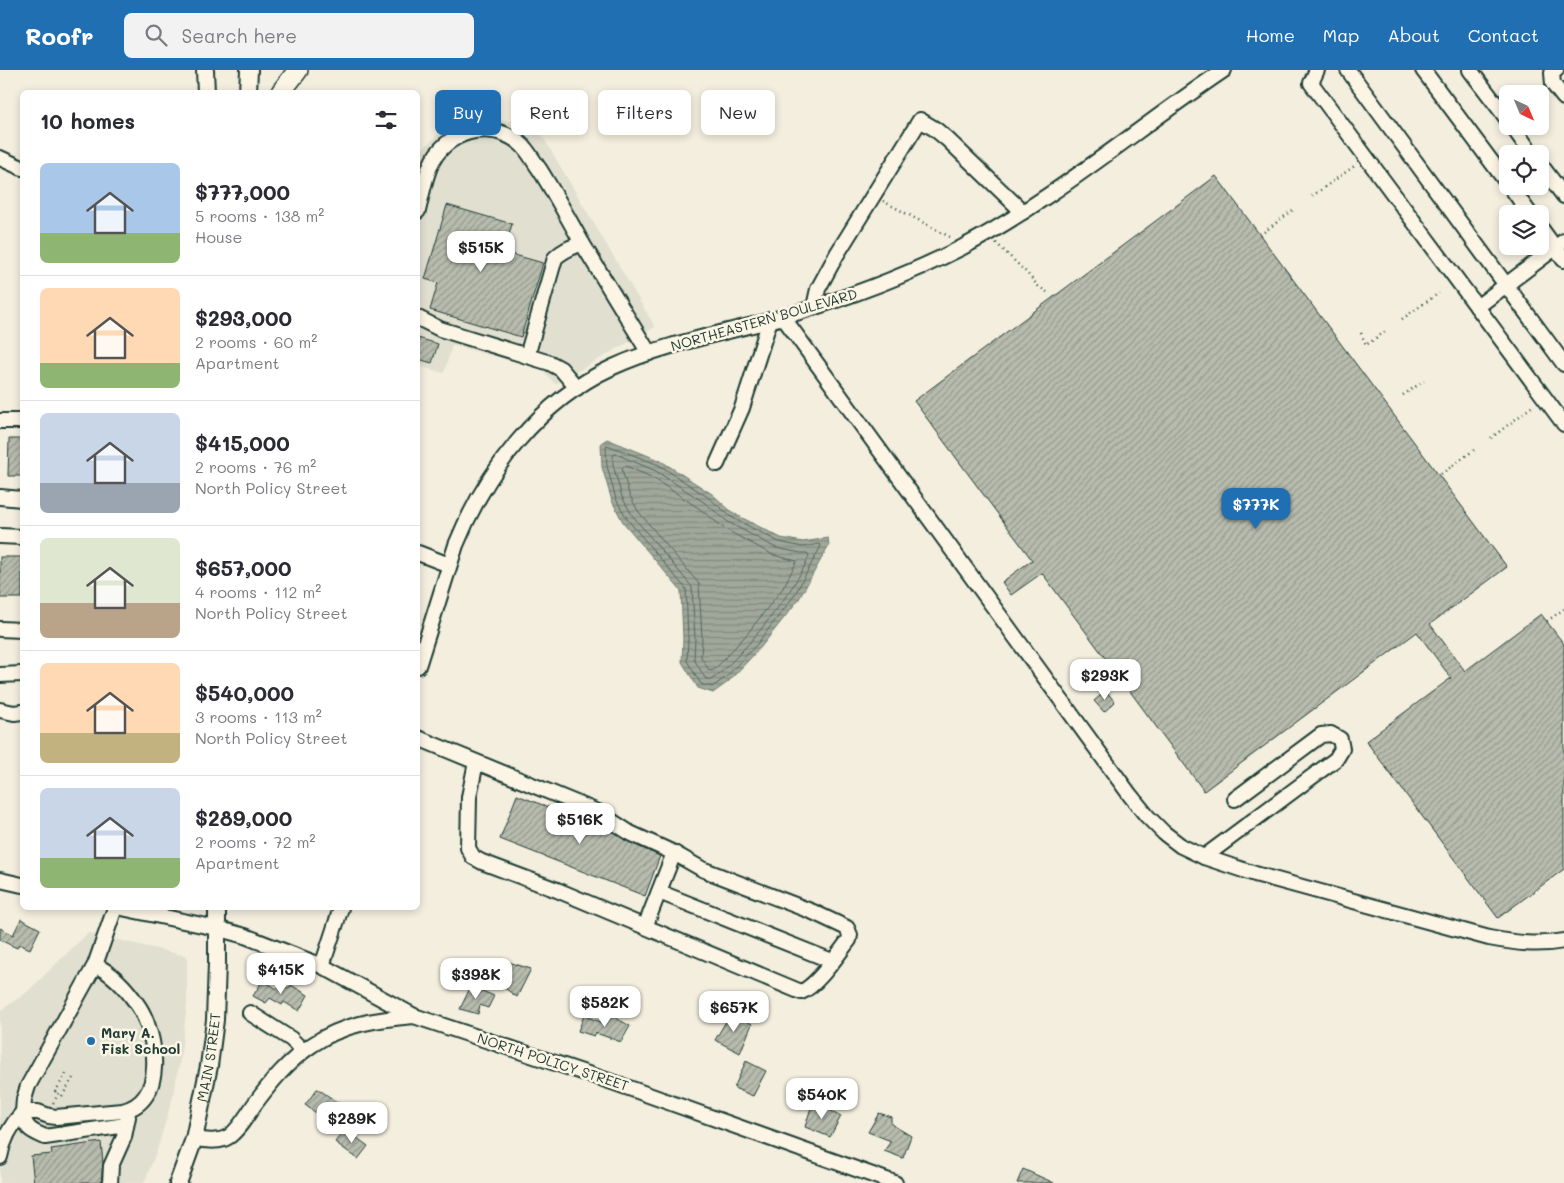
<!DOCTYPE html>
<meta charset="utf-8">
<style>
body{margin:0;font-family:Mali,sans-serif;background:#f2f2f3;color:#2b2b33;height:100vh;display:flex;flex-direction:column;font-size:19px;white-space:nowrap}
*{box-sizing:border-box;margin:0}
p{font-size:16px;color:#7c7c81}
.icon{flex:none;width:28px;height:28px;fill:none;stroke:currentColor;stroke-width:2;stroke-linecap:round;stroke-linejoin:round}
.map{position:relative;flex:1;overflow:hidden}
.sheet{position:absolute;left:20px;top:20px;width:400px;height:820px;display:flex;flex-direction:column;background:#fff;border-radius:8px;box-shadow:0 2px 8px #0003}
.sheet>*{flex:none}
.hud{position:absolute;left:435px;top:20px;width:475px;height:45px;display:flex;gap:10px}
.needle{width:32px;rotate:136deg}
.buttons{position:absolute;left:1499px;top:15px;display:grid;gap:10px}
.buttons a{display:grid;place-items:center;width:50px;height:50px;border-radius:8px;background:#fff;box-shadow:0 2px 8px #0003;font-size:25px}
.price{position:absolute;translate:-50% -42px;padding:0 11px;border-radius:10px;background:#fff;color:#222;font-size:16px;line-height:32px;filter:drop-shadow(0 1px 2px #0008)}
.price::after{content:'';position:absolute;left:50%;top:30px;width:15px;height:11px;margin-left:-8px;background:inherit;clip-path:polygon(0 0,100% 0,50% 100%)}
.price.active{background:#1f6fb2;color:#fff}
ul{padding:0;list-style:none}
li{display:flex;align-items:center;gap:15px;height:125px;padding:0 20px}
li+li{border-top:1px solid #e1e1e2}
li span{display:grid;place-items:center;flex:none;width:140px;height:100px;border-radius:8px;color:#555}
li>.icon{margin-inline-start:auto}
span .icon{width:60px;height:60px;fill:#fffc;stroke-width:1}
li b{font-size:21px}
h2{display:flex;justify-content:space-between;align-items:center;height:60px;padding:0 20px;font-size:21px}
.tag{padding:0 18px;border-radius:8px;background:#fff;box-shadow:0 2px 8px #0003;font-size:18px;line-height:45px}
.tag.active{background:#1f6fb2;color:#fff}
header{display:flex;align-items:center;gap:30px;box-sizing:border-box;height:70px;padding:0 25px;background:#1f6fb2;color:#fff}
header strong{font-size:24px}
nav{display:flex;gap:28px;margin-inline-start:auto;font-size:18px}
.search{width:350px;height:45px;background:#f2f2f3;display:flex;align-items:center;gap:12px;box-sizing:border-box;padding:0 18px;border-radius:8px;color:#7c7c81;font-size:19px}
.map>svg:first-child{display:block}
.built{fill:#e1dfd0}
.water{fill:url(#water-rules);stroke:#6c7d72}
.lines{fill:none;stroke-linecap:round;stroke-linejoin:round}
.shore{stroke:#53685d;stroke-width:1}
.building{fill:url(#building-hatch);stroke:#1f3d34}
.minor-casing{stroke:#1f3d34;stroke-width:18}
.major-casing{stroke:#1f3d34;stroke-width:20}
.highway-casing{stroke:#1f3d34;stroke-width:22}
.path{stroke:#1f3d34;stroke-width:2.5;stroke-dasharray:1 4;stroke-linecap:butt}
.minor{stroke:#fcf5e5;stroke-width:14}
.major{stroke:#fcf5e5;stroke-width:16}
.highway{stroke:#fcf5e5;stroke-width:19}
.poi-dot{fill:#1f6fb2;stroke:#fcf5e5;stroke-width:2}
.labels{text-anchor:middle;stroke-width:5;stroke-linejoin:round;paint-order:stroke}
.street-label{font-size:14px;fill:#1f3d34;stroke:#fcf5e5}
.poi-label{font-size:14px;font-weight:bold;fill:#1f3d34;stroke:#fcf5e5;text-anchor:start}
</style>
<header>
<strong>Roofr</strong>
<div class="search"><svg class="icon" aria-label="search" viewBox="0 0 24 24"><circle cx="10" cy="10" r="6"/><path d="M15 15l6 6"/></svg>Search here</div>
<nav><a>Home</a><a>Map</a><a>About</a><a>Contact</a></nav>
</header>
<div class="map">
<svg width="1564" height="1113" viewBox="0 0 1564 1113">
<defs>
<pattern id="water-rules" width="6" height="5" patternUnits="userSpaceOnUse" patternTransform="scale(1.25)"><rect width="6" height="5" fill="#a0a89b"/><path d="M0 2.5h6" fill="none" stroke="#828a7f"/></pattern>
<pattern id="building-hatch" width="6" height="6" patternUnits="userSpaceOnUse" patternTransform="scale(1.25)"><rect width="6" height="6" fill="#b8bcae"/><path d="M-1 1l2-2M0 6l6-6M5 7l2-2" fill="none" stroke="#959a8e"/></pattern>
</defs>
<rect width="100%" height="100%" fill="#f3eede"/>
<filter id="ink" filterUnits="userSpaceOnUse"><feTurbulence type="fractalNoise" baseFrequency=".02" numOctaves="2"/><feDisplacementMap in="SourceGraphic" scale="10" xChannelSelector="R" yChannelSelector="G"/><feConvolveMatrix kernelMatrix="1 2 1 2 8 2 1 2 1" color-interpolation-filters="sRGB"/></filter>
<g filter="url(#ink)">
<!-- built -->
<g class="built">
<polygon points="488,47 537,57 655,257 555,314 542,299 452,275 444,303 418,296 418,83 446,57"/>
<polygon points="88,863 187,886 187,934 180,990 173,1026 157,1080 144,1113 0,1113 0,941 26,923"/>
</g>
<!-- water -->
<polygon class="water" points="607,369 661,391 712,424 733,443 781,468 803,472 828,468 829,475 799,529 761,577 728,612 713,623 698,618 682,592 683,569 681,521 623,452 612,431 602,397 601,373"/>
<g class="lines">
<!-- shore -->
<g class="shore">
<polygon points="607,375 659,395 709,428 731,447 779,472 803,477 819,474 821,476 794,526 757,574 725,608 712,617 701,614 687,591 688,568 686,519 627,449 616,429 607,396 606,377"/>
<path d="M616 384 656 401 705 433 728 452 776 478 801 483H807L809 485C801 514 737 593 711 610L705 608 694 589 695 568 692 517 632 445 622 427 613 395V386Z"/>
<polygon points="626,396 653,408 700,439 725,459 773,485 797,491 783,518 747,564 716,598 712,601 709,600 701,587 702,568 699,514 638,441 629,424 622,399 623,397"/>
</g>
</g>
<!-- building -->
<g class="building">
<polygon points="1216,106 1507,497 1430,554 1465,601 1541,544 1564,574 1564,799 1498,848 1366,671 1451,608 1417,562 1204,721 1042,503 1011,525 1002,512 1032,490 914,331"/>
<polygon points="447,135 512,154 504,182 543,193 521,267 430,240 438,213 425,209"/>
<polygon points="418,268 438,274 432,293 418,289"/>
<polygon points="9,369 22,369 22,406 8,406"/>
<rect x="0" y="487" width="22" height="41"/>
<polygon points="1106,621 1115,632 1104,642 1094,631"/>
<polygon points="517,725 613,762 626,771 660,786 645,826 500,769"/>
<polygon points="21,849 40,859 30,879 19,874 17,878 0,870 0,858 13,865"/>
<polygon points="502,890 531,899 517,927 492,909"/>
<polygon points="263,910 277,919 280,914 288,919 291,915 308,925 299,941 284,932 282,935 270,928 266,933 253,926"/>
<polygon points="471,916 494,926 488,938 480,935 478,944 460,939"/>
<polygon points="731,943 752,954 740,983 715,970"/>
<polygon points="609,944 630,956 621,972 596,963 594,966 578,961 584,946 604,953"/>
<polygon points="746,991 766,1001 753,1026 734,1018"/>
<polygon points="317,1019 318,1019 343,1036 338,1042 340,1044 333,1055 305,1035"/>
<polygon points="813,1031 841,1046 830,1067 805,1057"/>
<polygon points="879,1043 891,1047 891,1054 911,1066 903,1088 884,1081 891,1071 868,1062"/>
<polygon points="345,1059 368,1076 358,1089 335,1072"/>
<polygon points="101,1072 103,1093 101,1113 34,1113 31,1086 52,1084 51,1079"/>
<polygon points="1023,1099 1054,1113 1017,1113"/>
</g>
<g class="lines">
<defs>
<g id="minor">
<polyline points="1317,0 1311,13 1564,354"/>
<polyline points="1348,0 1564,294"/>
<polyline points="1423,0 1508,114"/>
<polyline points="1470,0 1508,50"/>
<polyline points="1556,0 1552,3 1553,14 1564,28"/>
<polyline points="1512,56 1532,84"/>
<polyline points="0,88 22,98"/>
<polyline points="1540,94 1564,126"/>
<polyline points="1510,116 1530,144"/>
<path d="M418 141C422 124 425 105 433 90 451 58 495 50 522 75 529 82 534 92 540 100 555 124 568 148 582 173 572 177 563 180 555 188L527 286"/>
<polyline points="1540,157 1564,190"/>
<polyline points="582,173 649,283"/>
<polyline points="814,237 818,219 837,184 920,50 935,59 947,69 1023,142"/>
<polyline points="1477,237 1564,171"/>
<path d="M783 247 1130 725 1147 746 1164 763 1181 776 1204 787 1255 804 1489 868C1516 873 1537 876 1564 871"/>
<polyline points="418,248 440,259 550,293 561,299 577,318"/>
<polyline points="0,351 22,351"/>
<polyline points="717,394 742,338 770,250"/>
<polyline points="0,427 22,429"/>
<polyline points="0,466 22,467"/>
<polyline points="418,483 449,495"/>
<polyline points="0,559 22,560"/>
<path d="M418 596 456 475C486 401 539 331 613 297 666 273 726 263 783 247 844 229 904 207 961 178 1055 129 1136 59 1224 0"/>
<polyline points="0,605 22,604"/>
<polyline points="0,640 14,643 22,642"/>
<path d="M418 668 598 742 630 763 674 783 702 799 813 842 847 858 850 865 849 870C838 884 817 916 801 922L557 820 482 792 473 787 468 778 469 727 476 692"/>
<polyline points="1204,787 1336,689 1342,679 1340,669 1331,664 1321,665 1235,729"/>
<polyline points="0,810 22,815"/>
<polyline points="659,822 832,891"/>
<polyline points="122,838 216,858 245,866 322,896 414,946 615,1013 895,1113"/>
<polyline points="645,857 674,783"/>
<path d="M95 895C112 903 128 920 139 937 157 965 167 1032 122 1041L56 1047 49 1046 38 1042H23L24 1029 28 1016 95 895 115 838"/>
<polyline points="322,896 341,838"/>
<polyline points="250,943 291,969 303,981"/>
<path d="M23 1042C24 1058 31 1061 45 1067L126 1055"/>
<path d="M194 1069C205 1070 218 1073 228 1067 237 1062 248 1044 254 1035 271 1012 288 991 312 975 342 954 378 949 414 946"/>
<path d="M0 1087C3 1068 11 1055 23 1042"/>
<polyline points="110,1113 111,1096 124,1067 128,1047"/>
</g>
<g id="major">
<polyline points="205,0 206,22"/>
<polyline points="248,22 249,0"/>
<path id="s1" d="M178 1113 194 1069 209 996 215 950 217 893V838"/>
</g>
<polyline id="highway" points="281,22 298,0"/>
</defs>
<!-- minor casing -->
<use href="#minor" class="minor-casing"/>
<!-- major casing -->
<use href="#major" class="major-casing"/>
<!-- highway casing -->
<use href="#highway" class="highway-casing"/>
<!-- path -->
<g class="path">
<polyline points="1312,126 1356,95"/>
<polyline points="883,131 950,167"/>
<polyline points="1260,165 1293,140"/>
<polyline points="996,173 1026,202 1038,216 1047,222"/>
<polyline points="1402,249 1439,223"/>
<polyline points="1361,263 1366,275 1386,261"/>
<polyline points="1403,325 1424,311"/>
<polyline points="1491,368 1534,335"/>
<polyline points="1441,404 1474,380"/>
<polyline points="1547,551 1564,539"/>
<polyline points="55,1022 66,1004"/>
<polyline points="62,1026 73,1008"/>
<polyline points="53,1033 59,1023"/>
</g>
<!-- minor -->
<use href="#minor" class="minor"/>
<!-- major -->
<use href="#major" class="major"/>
<!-- highway -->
<use href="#highway" class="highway"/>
</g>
</g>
<!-- markers -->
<circle class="poi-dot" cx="91" cy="971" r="5"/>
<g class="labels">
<!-- street labels -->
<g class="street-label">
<text transform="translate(764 250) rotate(-16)" y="5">NORTHEASTERN BOULEVARD</text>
<text dy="5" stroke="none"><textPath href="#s1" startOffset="130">MAIN STREET</textPath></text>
<text transform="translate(553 992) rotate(18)" y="5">NORTH POLICY STREET</text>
</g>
<!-- poi labels -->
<g class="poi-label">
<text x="101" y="968">Mary A.<tspan x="101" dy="16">Fisk School</tspan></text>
</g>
</g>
</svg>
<div class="buttons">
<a><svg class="needle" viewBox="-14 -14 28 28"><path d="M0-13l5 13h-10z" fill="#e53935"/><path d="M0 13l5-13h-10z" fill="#7c7c81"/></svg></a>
<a><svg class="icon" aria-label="locate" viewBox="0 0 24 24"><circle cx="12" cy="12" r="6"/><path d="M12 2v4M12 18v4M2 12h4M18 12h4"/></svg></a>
<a><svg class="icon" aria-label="layers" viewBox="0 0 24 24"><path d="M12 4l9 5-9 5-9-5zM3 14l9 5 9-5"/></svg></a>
</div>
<b class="price" style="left:481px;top:203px">$515K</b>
<b class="price active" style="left:1256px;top:460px">$777K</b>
<b class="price" style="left:1105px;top:631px">$293K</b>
<b class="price" style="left:580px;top:775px">$516K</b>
<b class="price" style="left:281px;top:925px">$415K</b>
<b class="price" style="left:476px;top:930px">$398K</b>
<b class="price" style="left:605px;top:958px">$582K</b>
<b class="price" style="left:734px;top:963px">$657K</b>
<b class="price" style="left:822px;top:1050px">$540K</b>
<b class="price" style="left:352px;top:1074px">$289K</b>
<div class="hud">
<a class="tag active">Buy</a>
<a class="tag">Rent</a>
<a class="tag">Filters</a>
<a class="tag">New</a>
</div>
<section class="sheet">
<h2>10 homes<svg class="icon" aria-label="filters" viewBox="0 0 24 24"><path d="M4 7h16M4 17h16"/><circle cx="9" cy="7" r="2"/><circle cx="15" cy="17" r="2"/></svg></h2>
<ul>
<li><span style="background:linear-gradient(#a9c7e8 70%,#8fb573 0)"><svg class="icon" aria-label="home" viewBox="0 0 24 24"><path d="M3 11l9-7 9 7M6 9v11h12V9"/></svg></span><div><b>$777,000</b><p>5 rooms · 138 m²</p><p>House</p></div></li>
<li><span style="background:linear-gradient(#ffd9b3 75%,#8fb573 0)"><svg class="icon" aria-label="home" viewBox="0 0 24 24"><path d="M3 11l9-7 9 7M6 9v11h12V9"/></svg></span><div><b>$293,000</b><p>2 rooms · 60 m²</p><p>Apartment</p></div></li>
<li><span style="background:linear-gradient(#c9d6e8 70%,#9aa5b1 0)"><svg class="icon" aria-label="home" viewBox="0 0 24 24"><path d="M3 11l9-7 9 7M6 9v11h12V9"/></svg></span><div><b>$415,000</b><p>2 rooms · 76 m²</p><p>North Policy Street</p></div></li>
<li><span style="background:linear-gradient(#dfe7d0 65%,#b9a48a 0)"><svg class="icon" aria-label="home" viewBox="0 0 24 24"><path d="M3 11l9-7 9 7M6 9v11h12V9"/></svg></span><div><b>$657,000</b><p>4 rooms · 112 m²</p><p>North Policy Street</p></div></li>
<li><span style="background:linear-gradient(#ffd9b3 70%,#c2b280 0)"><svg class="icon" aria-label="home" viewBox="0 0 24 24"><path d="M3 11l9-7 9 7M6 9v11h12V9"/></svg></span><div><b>$540,000</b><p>3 rooms · 113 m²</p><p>North Policy Street</p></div></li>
<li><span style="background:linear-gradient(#c9d6e8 70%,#8fb573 0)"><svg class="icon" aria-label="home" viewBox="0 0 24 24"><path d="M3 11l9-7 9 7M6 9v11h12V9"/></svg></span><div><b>$289,000</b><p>2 rooms · 72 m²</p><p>Apartment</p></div></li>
</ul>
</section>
</div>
